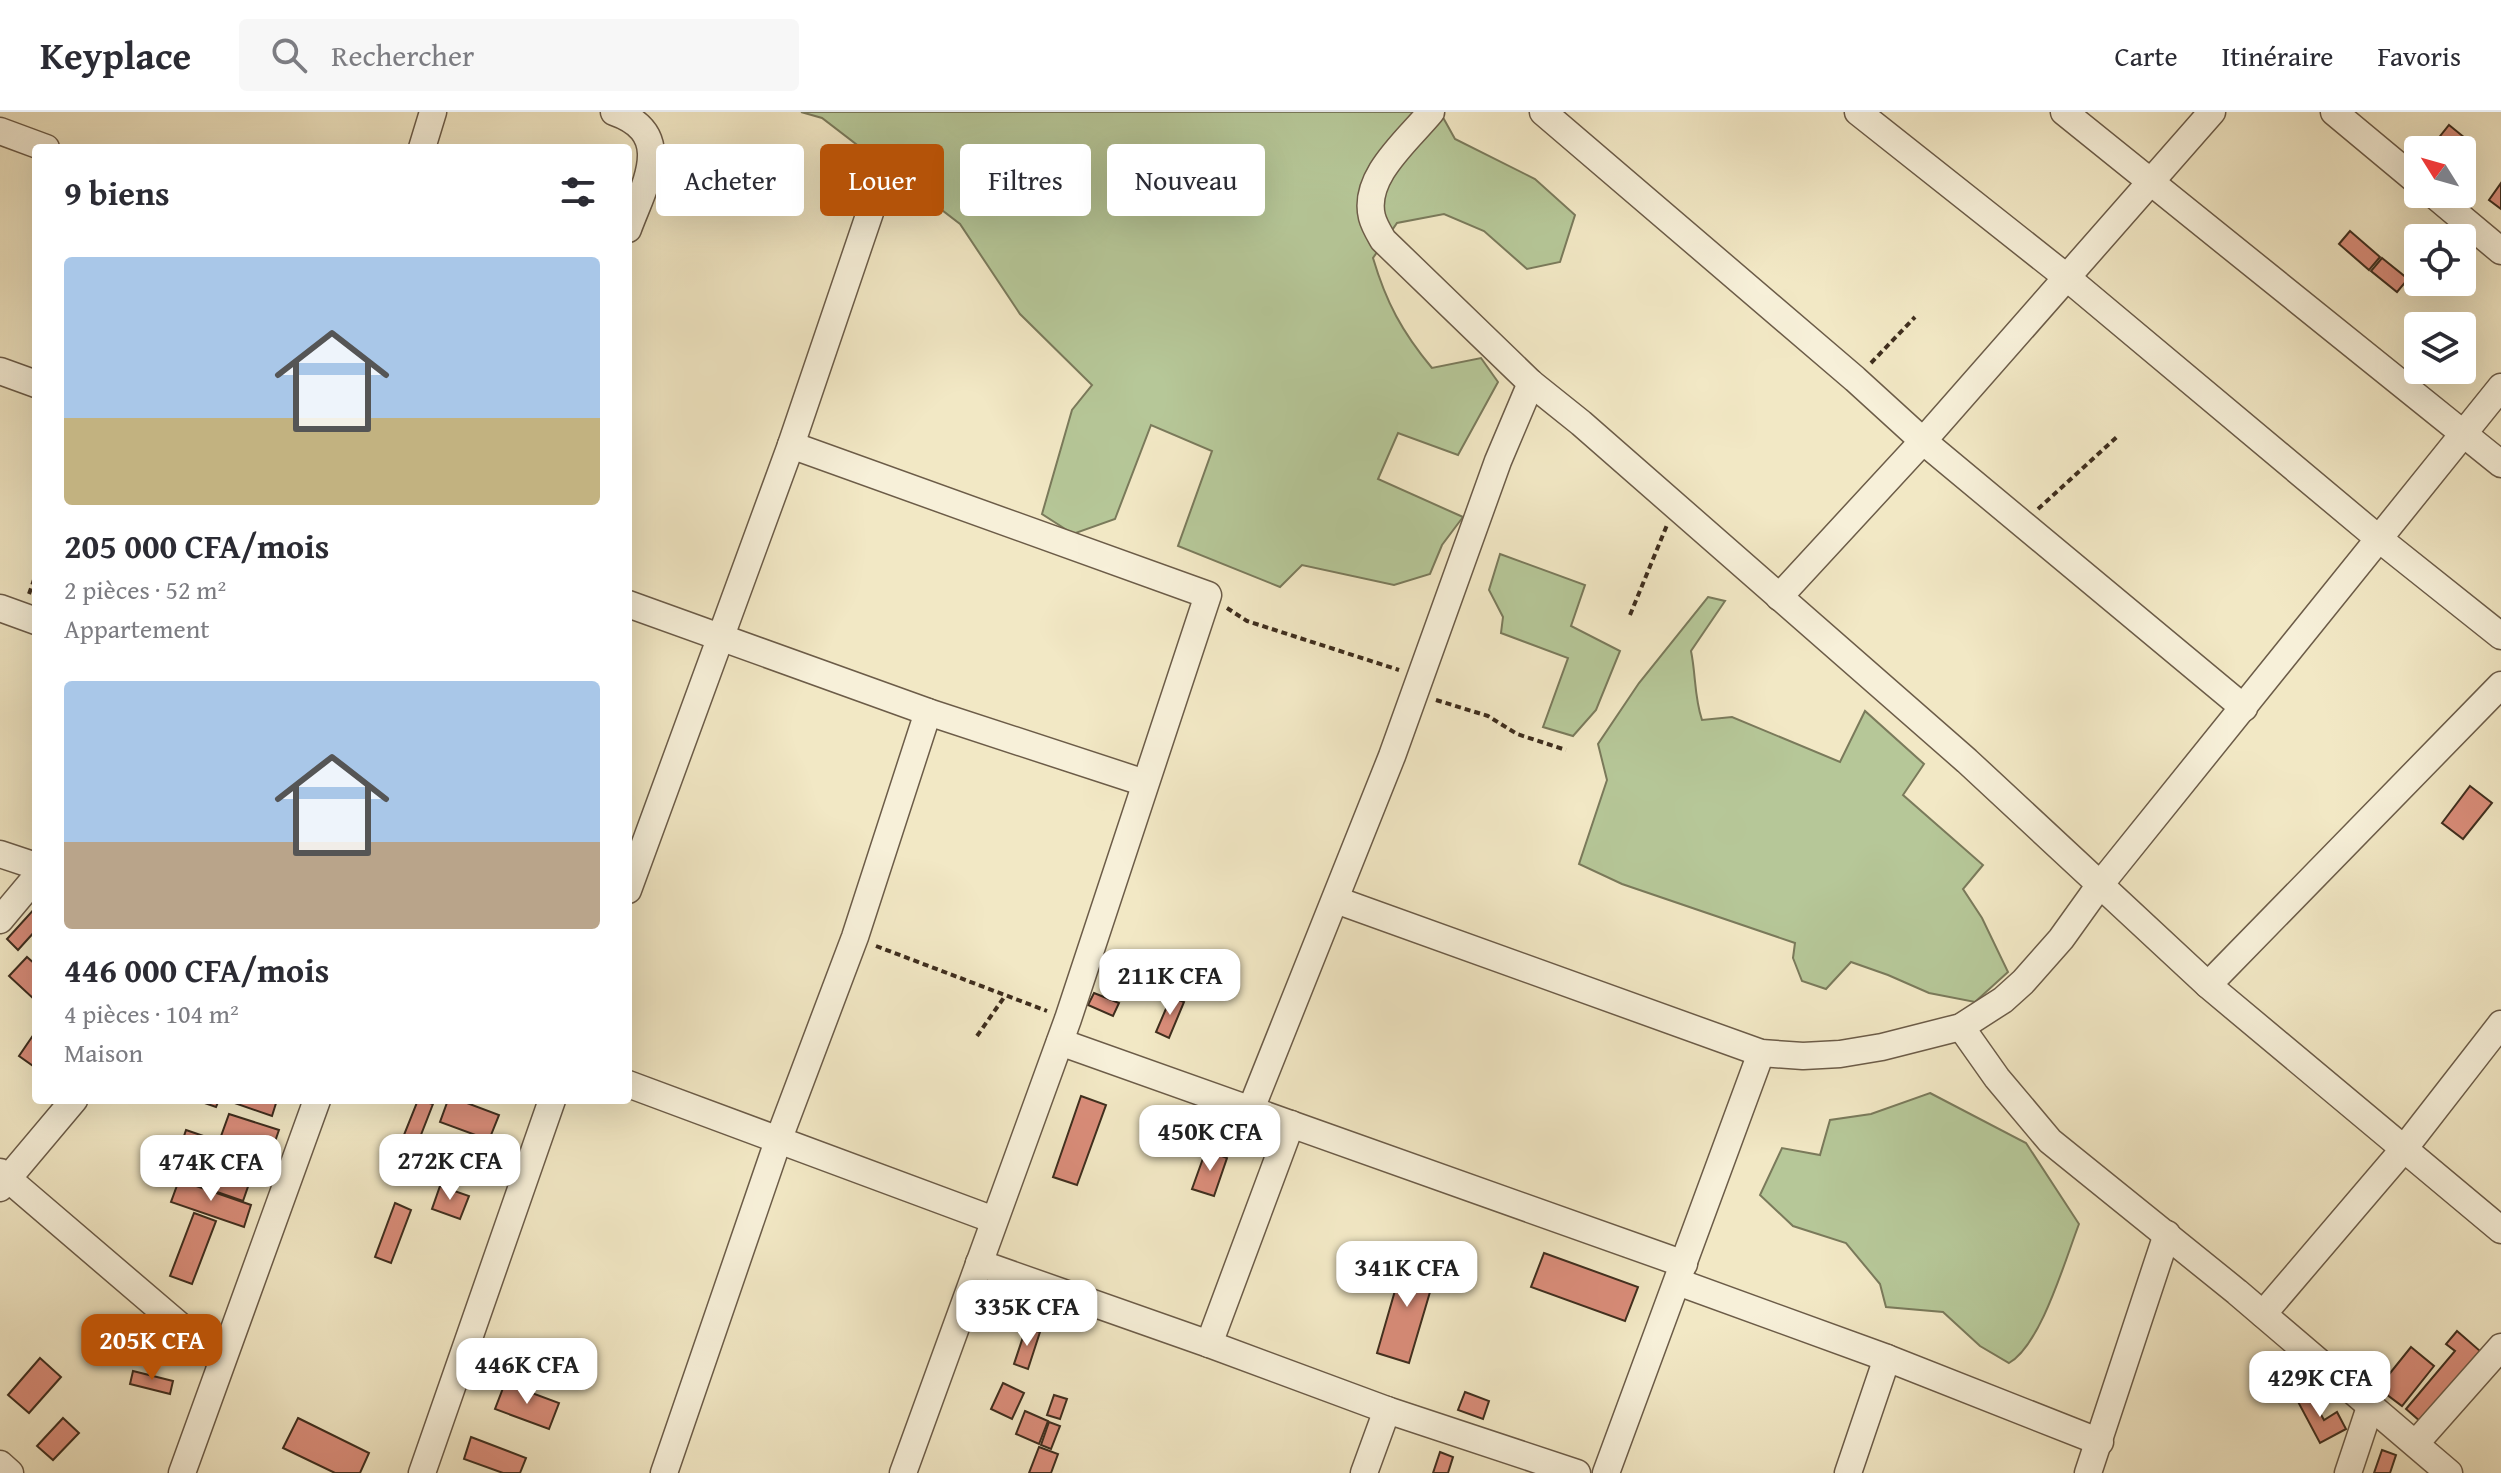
<!DOCTYPE html>
<html lang="fr">
<meta charset="utf-8">
<style>
body{margin:0;font-family:"Gentium Book Plus",serif;background:#f7f7f7;color:#2b2b33;height:100vh;display:flex;flex-direction:column;font-size:30px;white-space:nowrap}
*{box-sizing:border-box;margin:0}
p{font-size:26px;color:#7c7c81}
.icon{flex:none;width:44px;height:44px;fill:none;stroke:currentColor;stroke-width:2;stroke-linecap:round;stroke-linejoin:round}
.map{position:relative;flex:1;overflow:hidden}
.sheet{position:absolute;left:32px;top:32px;width:600px;height:960px;display:flex;flex-direction:column;background:#fff;border-radius:8px;box-shadow:0 8px 32px #0002}
.sheet>*{flex:none}
.guide{position:absolute;left:656px;top:32px;width:760px;height:72px;display:flex;gap:16px}
.needle{width:52px;rotate:307deg}
.fabs{position:absolute;left:2404px;top:24px;display:grid;gap:16px}
.fabs a{display:grid;place-items:center;width:72px;height:72px;border-radius:8px;background:#fff;box-shadow:0 8px 32px #0002;font-size:40px}
.price{position:absolute;translate:-50% -68px;padding:0 18px;border-radius:16px;background:#fff;color:#222;font-size:26px;line-height:52px;filter:drop-shadow(0 2px 4px #0008)}
.price::after{content:'';position:absolute;left:50%;top:48px;width:24px;height:18px;margin-left:-12px;background:inherit;clip-path:polygon(0 0,100% 0,50% 100%)}
.price.on{background:#b45309;color:#fff}
ul{padding:0;list-style:none}
li{display:grid;align-content:center;gap:16px;height:424px;padding:0 32px}
li span{display:grid;place-items:center;height:248px;border-radius:8px;color:#555}
li>.icon{margin-inline-start:auto}
span .icon{width:144px;height:144px;fill:#fffc;stroke-width:1}
li b{font-size:34px}
h2{display:flex;justify-content:space-between;align-items:center;height:96px;padding:0 32px;font-size:34px}
.chip{padding:0 28px;border-radius:8px;background:#fff;box-shadow:0 8px 32px #0002;font-size:28px;line-height:72px}
.chip.on{background:#b45309;color:#fff}
header{display:flex;align-items:center;gap:48px;box-sizing:border-box;height:112px;padding:0 40px;background:#fff;border-bottom:2px solid #e1e1e2}
header strong{font-size:38px}
nav{display:flex;gap:44px;margin-inline-start:auto;font-size:28px}
.search{width:560px;height:72px;background:#f7f7f7;display:flex;align-items:center;gap:20px;box-sizing:border-box;padding:0 28px;border-radius:8px;color:#7c7c81;font-size:30px}
.map>svg:first-child{display:block}
.green{fill:#b6c798;stroke:#7a7a5b;stroke-width:2}
.building{fill:#da8d7a;stroke:#3f2e1e;stroke-width:2}
.lines{fill:none;stroke-linecap:round;stroke-linejoin:round}
.minor-casing{stroke:#6c5c48;stroke-width:29}
.path{stroke:#3f2e1e;stroke-width:4;stroke-dasharray:6 4;stroke-linecap:butt}
.minor{stroke:#f7f0d9;stroke-width:26}
</style>
<header>
<strong>Keyplace</strong>
<div class="search"><svg class="icon" aria-label="search" viewBox="0 0 24 24"><circle cx="10" cy="10" r="6"/><path d="M15 15l6 6"/></svg>Rechercher</div>
<nav><a>Carte</a><a>Itinéraire</a><a>Favoris</a></nav>
</header>
<div class="map">
<svg width="2501" height="1361" viewBox="0 0 2501 1361">
<rect width="100%" height="100%" fill="#f2e8c5"/>
<filter id="stains"><feTurbulence type="fractalNoise" baseFrequency=".0025" numOctaves="4"/><feColorMatrix values="0 0 0 0 .2 0 0 0 0 .09 0 0 0 0 .02 0 0 0 .5 -.17"/></filter>
<radialGradient id="worn" r=".72"><stop offset=".6" stop-color="#630" stop-opacity="0"/><stop offset="1" stop-color="#630" stop-opacity=".3"/></radialGradient>
<!-- green -->
<g class="green">
<path d="M801 0H1440L1455 27 1535 67 1575 103 1560 150 1527 157 1484 119 1444 102 1397 111 1373 146C1386 190 1402 220 1432 256L1481 246 1498 270 1458 343 1398 321 1378 367 1463 405 1442 433 1430 462 1394 473 1302 453 1280 475 1178 434 1212 339 1151 313 1115 407 1073 422 1042 402 1072 298 1092 273 1020 202 960 112 822 6Z"/>
<polygon points="1500,442 1585,473 1571,514 1620,539 1596,598 1573,624 1543,615 1568,546 1501,521 1503,505 1489,478"/>
<path d="M1708 485 1725 489 1691 539C1696 563 1694 584 1702 608L1732 605 1840 650 1865 599 1924 652 1903 683 1983 753 1963 777 1982 806 2008 860 1975 890 1929 881 1888 863 1851 850 1826 877 1802 869 1793 846 1795 831 1622 772 1579 752 1607 668 1598 632 1639 571Z"/>
<path d="M1930 981 2026 1031 2079 1112C2065 1148 2041 1233 2009 1251L1980 1234 1943 1200 1886 1195 1880 1172 1846 1131 1793 1114 1760 1083 1782 1036 1820 1043 1830 1008 1871 1002Z"/>
</g>
<!-- building -->
<g class="building">
<polygon points="2449,13 2470,30 2462,39 2429,38"/>
<polygon points="2501,71 2501,97 2489,88"/>
<polygon points="2350,119 2380,145 2369,158 2339,132"/>
<polygon points="2382,146 2408,167 2397,180 2371,159"/>
<polygon points="2470,674 2492,691 2463,727 2442,711"/>
<polygon points="36,795 36,818 18,838 7,827"/>
<polygon points="27,845 36,853 36,889 9,864"/>
<polygon points="1094,881 1119,891 1113,904 1088,893"/>
<polygon points="1171,885 1184,890 1169,926 1156,920"/>
<polygon points="36,919 36,956 19,944"/>
<polygon points="1081,984 1106,993 1077,1073 1053,1065"/>
<polygon points="196,988 219,988 216,995"/>
<polygon points="226,988 277,988 272,1004"/>
<polygon points="418,988 433,992 417,1033 402,1028"/>
<polygon points="448,988 459,988 499,1003 489,1028 440,1010"/>
<polygon points="229,1002 279,1018 270,1044 220,1027"/>
<polygon points="186,1018 259,1043 243,1089 171,1064"/>
<polygon points="415,1037 427,1041 417,1066 406,1062"/>
<polygon points="1206,1038 1227,1046 1214,1084 1192,1077"/>
<polygon points="179,1068 251,1093 244,1115 171,1090"/>
<polygon points="440,1074 469,1084 460,1107 432,1097"/>
<polygon points="395,1091 411,1098 391,1151 375,1145"/>
<polygon points="194,1101 216,1109 192,1172 170,1164"/>
<polygon points="1544,1141 1638,1175 1625,1209 1531,1175"/>
<polygon points="1405,1144 1438,1153 1409,1251 1377,1241"/>
<polygon points="1026,1216 1040,1220 1028,1257 1014,1252"/>
<polygon points="2457,1219 2480,1239 2421,1310 2406,1297 2455,1239 2446,1232"/>
<polygon points="2411,1235 2434,1254 2402,1294 2378,1276"/>
<polygon points="508,1236 536,1246 527,1270 499,1259"/>
<polygon points="40,1246 61,1265 29,1301 8,1283"/>
<polygon points="133,1259 173,1269 170,1282 130,1272"/>
<polygon points="505,1271 559,1291 549,1317 495,1297"/>
<polygon points="1003,1271 1024,1281 1012,1307 991,1297"/>
<polygon points="2308,1279 2324,1308 2337,1300 2346,1317 2320,1331 2296,1286"/>
<polygon points="1465,1280 1489,1289 1483,1307 1458,1298"/>
<polygon points="1054,1283 1067,1287 1060,1307 1047,1303"/>
<polygon points="1025,1299 1048,1309 1039,1332 1016,1322"/>
<polygon points="63,1306 79,1321 53,1348 37,1334"/>
<polygon points="298,1306 369,1341 360,1361 335,1361 283,1336"/>
<polygon points="1049,1310 1060,1314 1051,1337 1041,1333"/>
<polygon points="471,1325 526,1346 520,1361 503,1361 464,1347"/>
<polygon points="1039,1335 1058,1342 1051,1361 1029,1361"/>
<polygon points="2382,1338 2396,1343 2390,1361 2374,1361"/>
<polygon points="1440,1340 1453,1345 1448,1361 1433,1361"/>
</g>
<g class="lines">
<defs>
<g id="minor">
<path d="M614 0C677 22 644 73 628 117"/>
<path d="M1431 0C1408 28 1362 65 1372 105 1374 113 1379 121 1383 128L1531 271 1581 311 1967 649 2208 873 2501 1118"/>
<polyline points="1543,0 1855,267 1923,329 2244,596"/>
<polyline points="1858,0 2065,164 2378,426 2501,524"/>
<polyline points="2064,0 2501,352"/>
<polyline points="2334,0 2418,70"/>
<polyline points="0,19 46,36"/>
<polyline points="422,36 433,0"/>
<polyline points="2433,82 2501,139"/>
<polyline points="0,259 36,272"/>
<polyline points="791,333 1208,483 1068,907 903,1361"/>
<polyline points="1779,485 1923,329 2212,0"/>
<polyline points="628,492 928,600 1145,671"/>
<polyline points="0,496 36,509"/>
<polyline points="0,742 36,754"/>
<polyline points="628,778 791,333 878,77"/>
<polyline points="1336,788 1761,941 1803,944 1840,942 1882,935 1961,915 2003,888 2023,870 2061,827 2099,774 2501,275"/>
<polyline points="0,808 36,765"/>
<polyline points="2208,873 2501,573"/>
<polyline points="1961,915 1997,966 2050,1029 2237,1180 2449,1361"/>
<polyline points="1060,930 1684,1152"/>
<polyline points="628,972 994,1108"/>
<polyline points="1251,997 1392,644 1498,349 1531,271"/>
<polyline points="0,1060 221,1249"/>
<polyline points="0,1076 74,988"/>
<polyline points="979,1151 1209,1232 1387,1298 1577,1361"/>
<polyline points="1678,1170 1887,1246 2100,1330"/>
<polyline points="2263,1202 2403,1038 2501,912"/>
<polyline points="1209,1232 1291,1012"/>
<polyline points="2416,1331 2501,1235"/>
<polyline points="0,1352 10,1361"/>
<polyline points="182,1361 317,988"/>
<polyline points="422,1361 552,988"/>
<polyline points="664,1361 778,1029 855,825 928,600"/>
<polyline points="1364,1361 1387,1298"/>
<polyline points="1606,1361 1761,941"/>
<polyline points="1848,1361 1887,1246"/>
<polyline points="2088,1361 2167,1122"/>
<polyline points="2348,1361 2371,1292"/>
</g>
</defs>
<!-- minor casing -->
<use href="#minor" class="minor-casing"/>
<!-- path -->
<g class="path">
<polyline points="1871,251 1915,205"/>
<polyline points="2038,397 2119,323"/>
<polyline points="29,482 36,462"/>
<polyline points="1227,496 1247,509 1399,558"/>
<polyline points="1630,503 1667,413"/>
<polyline points="1436,588 1488,604 1517,622 1566,638"/>
<polyline points="876,834 1047,899"/>
<polyline points="977,924 1005,884"/>
</g>
<!-- minor -->
<use href="#minor" class="minor"/>
</g>
<rect width="100%" height="100%" filter="url(#stains)"/>
<rect width="100%" height="100%" fill="url(#worn)"/>
</svg>
<div class="fabs">
<a><svg class="needle" viewBox="-14 -14 28 28"><path d="M0-13l5 13h-10z" fill="#e53935"/><path d="M0 13l5-13h-10z" fill="#7c7c81"/></svg></a>
<a><svg class="icon" aria-label="locate" viewBox="0 0 24 24"><circle cx="12" cy="12" r="6"/><path d="M12 2v4M12 18v4M2 12h4M18 12h4"/></svg></a>
<a><svg class="icon" aria-label="layers" viewBox="0 0 24 24"><path d="M12 4l9 5-9 5-9-5zM3 14l9 5 9-5"/></svg></a>
</div>
<b class="price" style="left:1170px;top:905px">211K CFA</b>
<b class="price" style="left:1210px;top:1061px">450K CFA</b>
<b class="price" style="left:450px;top:1090px">272K CFA</b>
<b class="price" style="left:211px;top:1091px">474K CFA</b>
<b class="price" style="left:1407px;top:1197px">341K CFA</b>
<b class="price" style="left:1027px;top:1236px">335K CFA</b>
<b class="price on" style="left:152px;top:1270px">205K CFA</b>
<b class="price" style="left:527px;top:1294px">446K CFA</b>
<b class="price" style="left:2320px;top:1307px">429K CFA</b>
<div class="guide">
<a class="chip">Acheter</a>
<a class="chip on">Louer</a>
<a class="chip">Filtres</a>
<a class="chip">Nouveau</a>
</div>
<section class="sheet">
<h2>9 biens<svg class="icon" aria-label="filters" viewBox="0 0 24 24"><path d="M4 7h16M4 17h16"/><circle cx="9" cy="7" r="2"/><circle cx="15" cy="17" r="2"/></svg></h2>
<ul>
<li><span style="background:linear-gradient(#a9c7e8 65%,#c2b280 0)"><svg class="icon" aria-label="home" viewBox="0 0 24 24"><path d="M3 11l9-7 9 7M6 9v11h12V9"/></svg></span><div><b>205 000 CFA/mois</b><p>2 pièces · 52 m²</p><p>Appartement</p></div></li>
<li><span style="background:linear-gradient(#a9c7e8 65%,#b9a48a 0)"><svg class="icon" aria-label="home" viewBox="0 0 24 24"><path d="M3 11l9-7 9 7M6 9v11h12V9"/></svg></span><div><b>446 000 CFA/mois</b><p>4 pièces · 104 m²</p><p>Maison</p></div></li>
</ul>
</section>
</div>
